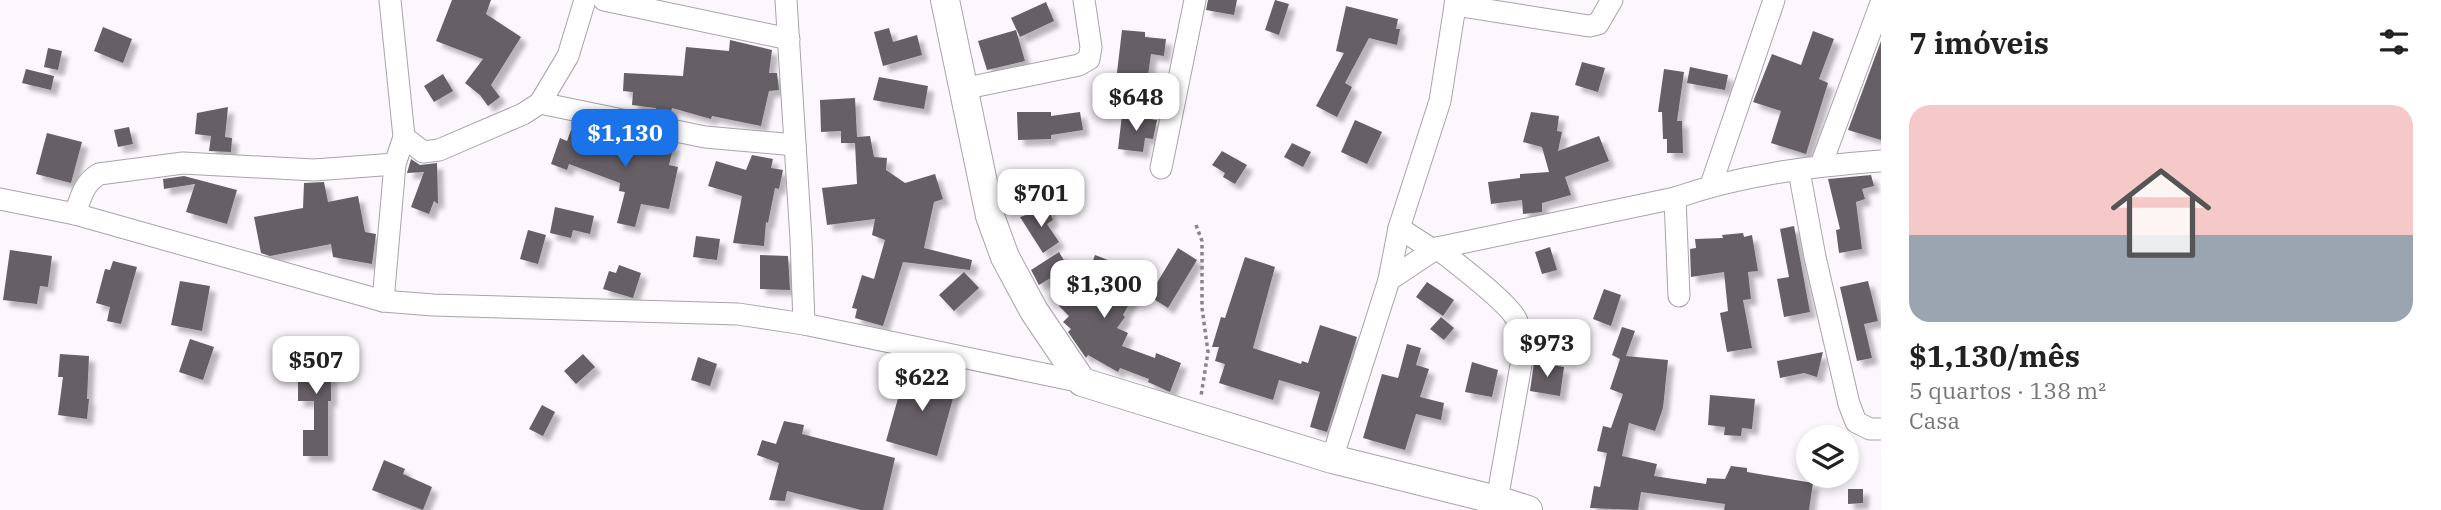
<!DOCTYPE html>
<html lang="pt">
<meta charset="utf-8">
<style>
body{margin:0;font-family:"IBM Plex Serif",serif;background:#f2f2f2;color:#222;height:100vh;display:flex;flex-direction:column;font-size:26px;white-space:nowrap}
*{box-sizing:border-box;margin:0}
p{font-size:23px;color:#767676}
.icon{flex:none;width:38px;height:38px;fill:none;stroke:currentColor;stroke-width:2;stroke-linecap:round;stroke-linejoin:round}
.map{position:relative;flex:1;overflow:hidden}
.sheet{display:flex;flex-direction:column;background:#fff;width:560px}
.sheet>*{flex:none}
.controls{position:absolute;left:1796px;top:425px;display:grid;gap:14px}
.controls a{display:grid;place-items:center;width:63px;height:63px;border-radius:50%;background:#fff;box-shadow:0 4px 10px #0003;font-size:35px}
.price{position:absolute;translate:-50% -60px;padding:0 16px;border-radius:14px;background:#fff;color:#222;font-size:23px;line-height:46px;filter:drop-shadow(0 2px 4px #0008)}
.price::after{content:'';position:absolute;left:50%;top:42px;width:21px;height:16px;margin-left:-10px;background:inherit;clip-path:polygon(0 0,100% 0,50% 100%)}
.price.selected{background:#1a73e8;color:#fff}
ul{padding:0;list-style:none}
li{display:grid;align-content:center;gap:14px;height:371px;padding:0 28px}
li span{display:grid;place-items:center;height:217px;border-radius:21px;color:#555}
li>.icon{margin-inline-start:auto}
span .icon{width:126px;height:126px;fill:#fffc;stroke-width:1}
li b{font-size:30px}
h2{display:flex;justify-content:space-between;align-items:center;height:84px;padding:0 28px;font-size:30px}
main{display:flex;flex:1;min-height:0}
.map>svg:first-child{display:block}
.building{fill:#666066;filter:url(#shadow)}
.lines{fill:none;stroke-linecap:round;stroke-linejoin:round}
.minor-casing{stroke:#a9a3aa;stroke-width:23}
.tertiary-casing{stroke:#a9a3aa;stroke-width:30}
.path{stroke:#878387;stroke-width:3.5;stroke-dasharray:3.5 3.5;stroke-linecap:butt}
.minor{stroke:#fff;stroke-width:21}
.tertiary{stroke:#fff;stroke-width:28}
</style>
<main>
<div class="map">
<svg width="1881" height="510" viewBox="0 0 1881 510">
<defs>
<filter id="shadow"><feDropShadow dx="6" dy="6" stdDeviation="2" flood-color="#0004"/></filter>
</defs>
<rect width="100%" height="100%" fill="#fcf6fd"/>
<!-- building -->
<g class="building">
<polygon points="452,0 491,0 486,14 521,37 491,85 500,97 488,106 480,95 465,83 483,59 436,41"/>
<polygon points="1208,0 1237,0 1234,15 1206,10"/>
<polygon points="1275,0 1289,4 1279,35 1265,30"/>
<polygon points="1046,2 1054,21 1020,37 1011,18"/>
<polygon points="1346,6 1398,19 1396,29 1400,29 1397,45 1369,38 1345,83 1352,87 1337,117 1316,106 1344,53 1336,51"/>
<polygon points="103,27 132,39 123,63 94,51"/>
<polygon points="889,28 893,42 917,35 922,55 883,66 874,32"/>
<polygon points="1016,30 1025,61 987,70 978,41"/>
<polygon points="1122,30 1145,32 1145,37 1166,39 1164,56 1151,54 1146,90 1118,87 1119,81 1116,81"/>
<polygon points="1813,31 1834,39 1819,79 1828,83 1806,154 1771,143 1781,111 1753,102 1772,54 1801,65"/>
<polygon points="730,40 772,50 769,73 777,73 779,90 769,91 761,126 712,116 711,119 672,108 670,116 655,111 656,108 632,105 633,92 623,91 624,73 683,76 686,47 729,51"/>
<polygon points="1881,41 1881,140 1848,130"/>
<polygon points="48,48 62,51 58,70 44,67"/>
<polygon points="1582,62 1605,68 1598,92 1575,85"/>
<polygon points="1690,67 1728,75 1725,90 1687,83"/>
<polygon points="26,69 54,76 51,90 22,83"/>
<polygon points="1664,69 1684,72 1677,121 1682,121 1683,153 1667,153 1667,139 1663,139 1662,112 1658,112"/>
<polygon points="443,74 453,91 434,102 424,86"/>
<polygon points="879,77 928,86 924,109 873,100"/>
<polygon points="855,98 857,137 870,136 874,157 887,158 886,170 905,183 935,174 943,199 934,202 924,248 972,260 970,270 903,262 883,326 855,318 857,309 852,308 862,275 874,279 885,240 872,235 875,219 827,225 822,188 857,184 855,143 841,143 841,131 821,132 820,100"/>
<polygon points="228,107 225,137 232,138 231,152 209,151 211,136 195,134 197,113"/>
<polygon points="1017,112 1051,112 1051,116 1080,112 1083,130 1051,135 1051,139 1018,140"/>
<polygon points="1531,112 1559,116 1557,131 1562,132 1558,151 1599,136 1609,161 1565,177 1571,195 1542,203 1542,212 1523,214 1522,200 1491,204 1488,182 1520,178 1520,174 1549,172 1542,147 1523,142"/>
<polygon points="1122,115 1157,120 1153,139 1145,138 1143,152 1118,149"/>
<polygon points="1355,120 1382,132 1367,164 1341,152"/>
<polygon points="129,127 133,144 118,147 114,130"/>
<polygon points="571,130 615,146 618,132 674,145 669,165 678,167 669,209 641,204 635,227 617,223 625,192 619,191 620,183 569,164 567,170 551,164 560,138 567,141"/>
<polygon points="47,133 82,142 71,183 36,174"/>
<polygon points="1292,143 1311,152 1303,167 1284,157"/>
<polygon points="1222,151 1247,165 1235,184 1223,177 1225,173 1212,165"/>
<polygon points="752,155 773,159 771,168 783,170 779,189 775,188 768,223 766,222 764,246 733,243 742,196 708,186 716,161 746,170"/>
<polygon points="411,159 420,165 437,163 438,204 434,201 429,214 411,207 424,172 407,173"/>
<polygon points="1871,175 1874,186 1862,189 1865,199 1856,202 1862,249 1839,253 1836,230 1840,229 1828,179"/>
<polygon points="184,176 237,190 227,224 186,212 195,184 164,189 163,179"/>
<polygon points="324,182 328,202 358,196 365,232 376,234 372,264 333,257 331,244 270,256 261,253 254,217 303,208 304,183"/>
<polygon points="555,207 594,216 590,234 573,230 571,238 550,233"/>
<polygon points="1048,208 1053,220 1047,224 1059,242 1043,253 1020,217"/>
<polygon points="1794,226 1810,312 1784,317 1777,279 1789,277 1780,229"/>
<polygon points="528,230 546,235 538,264 520,259"/>
<polygon points="1743,233 1744,237 1752,235 1758,271 1748,272 1751,299 1743,300 1752,348 1727,352 1720,313 1728,311 1724,272 1691,277 1690,249 1696,248 1695,239 1723,238 1722,235"/>
<polygon points="696,236 720,239 717,260 693,257"/>
<polygon points="1550,247 1557,270 1542,274 1535,252"/>
<polygon points="1178,248 1197,260 1168,308 1149,296"/>
<polygon points="10,250 52,256 48,287 40,286 37,304 3,300"/>
<polygon points="1059,252 1082,290 1095,255 1108,260 1105,271 1138,288 1123,315 1125,317 1117,328 1128,333 1122,346 1155,358 1156,353 1181,363 1170,392 1148,382 1149,379 1120,368 1118,372 1088,355 1086,358 1068,332 1071,329 1063,322 1069,316 1059,306 1069,296 1052,277 1039,285 1031,270"/>
<polygon points="760,255 788,256 790,290 760,289"/>
<polygon points="1245,257 1275,267 1253,348 1301,364 1302,361 1308,363 1320,325 1357,337 1327,432 1310,427 1320,392 1279,380 1273,400 1219,383 1225,364 1215,361 1219,347 1212,347 1221,317 1225,318"/>
<polygon points="113,261 137,267 121,324 107,321 110,307 96,303 105,269 110,270"/>
<polygon points="619,265 641,273 633,298 603,289 609,271 616,273"/>
<polygon points="964,272 979,288 954,311 939,295"/>
<polygon points="180,281 210,286 202,331 171,325"/>
<polygon points="1868,281 1878,321 1864,324 1872,358 1857,361 1840,287"/>
<polygon points="1427,282 1454,300 1443,316 1416,297"/>
<polygon points="1604,289 1621,295 1611,326 1593,319"/>
<polygon points="1441,317 1454,328 1444,340 1430,329"/>
<polygon points="1622,327 1635,331 1626,356 1668,360 1663,408 1655,431 1629,423 1622,456 1657,464 1654,476 1706,484 1707,478 1725,479 1731,466 1747,468 1747,472 1813,483 1809,510 1724,510 1725,504 1641,492 1638,510 1590,508 1594,486 1600,487 1607,453 1597,451 1603,426 1611,428 1623,394 1610,389 1620,359 1612,355"/>
<polygon points="190,339 214,347 203,380 179,372"/>
<polygon points="1407,344 1421,348 1416,365 1429,369 1420,397 1444,403 1441,420 1416,414 1405,450 1363,438 1382,374 1398,378"/>
<polygon points="298,345 312,345 312,353 338,353 338,370 331,370 331,401 328,401 328,456 303,456 303,430 314,430 314,401 298,401"/>
<polygon points="1823,352 1817,377 1804,373 1780,378 1777,361"/>
<polygon points="60,354 89,356 87,399 89,399 87,419 58,415 63,377 58,377"/>
<polygon points="583,354 595,367 576,384 564,371"/>
<polygon points="698,357 717,364 710,386 691,380"/>
<polygon points="1472,362 1498,370 1492,397 1465,392"/>
<polygon points="1534,362 1564,367 1560,396 1530,391"/>
<polygon points="906,370 957,384 937,456 886,441"/>
<polygon points="1710,395 1755,399 1752,429 1742,428 1741,436 1724,435 1725,427 1708,425"/>
<polygon points="542,405 555,412 543,436 529,429"/>
<polygon points="784,421 804,425 802,434 895,458 883,510 861,510 787,491 785,501 769,500 779,463 757,455 762,440 776,444"/>
<polygon points="384,460 405,469 403,474 432,487 423,510 372,490"/>
<polygon points="1848,489 1863,489 1863,503 1848,504"/>
</g>
<g class="lines">
<defs>
<g id="minor">
<polyline points="604,0 789,39"/>
<polyline points="786,0 801,239 804,324"/>
<polyline points="1455,5 1589,26 1598,24 1612,0"/>
<polyline points="962,89 1079,65 1089,59 1091,47 1084,0"/>
<polyline points="540,103 705,137 795,145"/>
<polyline points="404,137 423,152 439,150 523,114 540,103 568,56 585,0"/>
<polyline points="1821,165 1881,3"/>
<polyline points="1161,168 1195,0"/>
<polyline points="1799,171 1815,257 1849,404 1856,422 1870,429 1881,429"/>
<polyline points="1711,185 1774,0"/>
<polyline points="1675,198 1679,296"/>
<polyline points="0,199 75,214 383,301 433,305 738,314 804,324 1082,382"/>
<path d="M75 214C81 197 83 184 99 174L183 163 314 170 395 164"/>
<polyline points="1399,228 1433,250"/>
<path d="M1437 248C1453 261 1511 304 1517 321 1521 335 1521 350 1521 365L1497 500"/>
<path d="M1389 280 1437 248 1675 198C1740 175 1812 166 1881 161"/>
<polyline points="383,301 395,164 404,137 390,0"/>
<polyline points="1332,459 1389,280 1399,228 1440,101 1456,0"/>
</g>
<polyline id="tertiary" points="945,0 990,216 1005,257 1034,311 1082,382 1332,459 1497,500 1528,510"/>
</defs>
<!-- minor casing -->
<use href="#minor" class="minor-casing"/>
<!-- tertiary casing -->
<use href="#tertiary" class="tertiary-casing"/>
<!-- path -->
<polyline class="path" points="1196,225 1202,241 1202,308 1208,352 1201,396"/>
<!-- minor -->
<use href="#minor" class="minor"/>
<!-- tertiary -->
<use href="#tertiary" class="tertiary"/>
</g>
</svg>
<div class="controls">
<a><svg class="icon" aria-label="layers" viewBox="0 0 24 24"><path d="M12 4l9 5-9 5-9-5zM3 14l9 5 9-5"/></svg></a>
</div>
<b class="price" style="left:1136px;top:133px">$648</b>
<b class="price selected" style="left:625px;top:169px">$1,130</b>
<b class="price" style="left:1041px;top:229px">$701</b>
<b class="price" style="left:1104px;top:320px">$1,300</b>
<b class="price" style="left:1547px;top:379px">$973</b>
<b class="price" style="left:316px;top:396px">$507</b>
<b class="price" style="left:922px;top:413px">$622</b>
</div>
<section class="sheet">
<h2>7 imóveis<svg class="icon" aria-label="filters" viewBox="0 0 24 24"><path d="M4 7h16M4 17h16"/><circle cx="9" cy="7" r="2"/><circle cx="15" cy="17" r="2"/></svg></h2>
<ul>
<li><span style="background:linear-gradient(#f6c9c9 60%,#9aa5b1 0)"><svg class="icon" aria-label="home" viewBox="0 0 24 24"><path d="M3 11l9-7 9 7M6 9v11h12V9"/></svg></span><div><b>$1,130/mês</b><p>5 quartos · 138 m²</p><p>Casa</p></div></li>
</ul>
</section>
</main>
